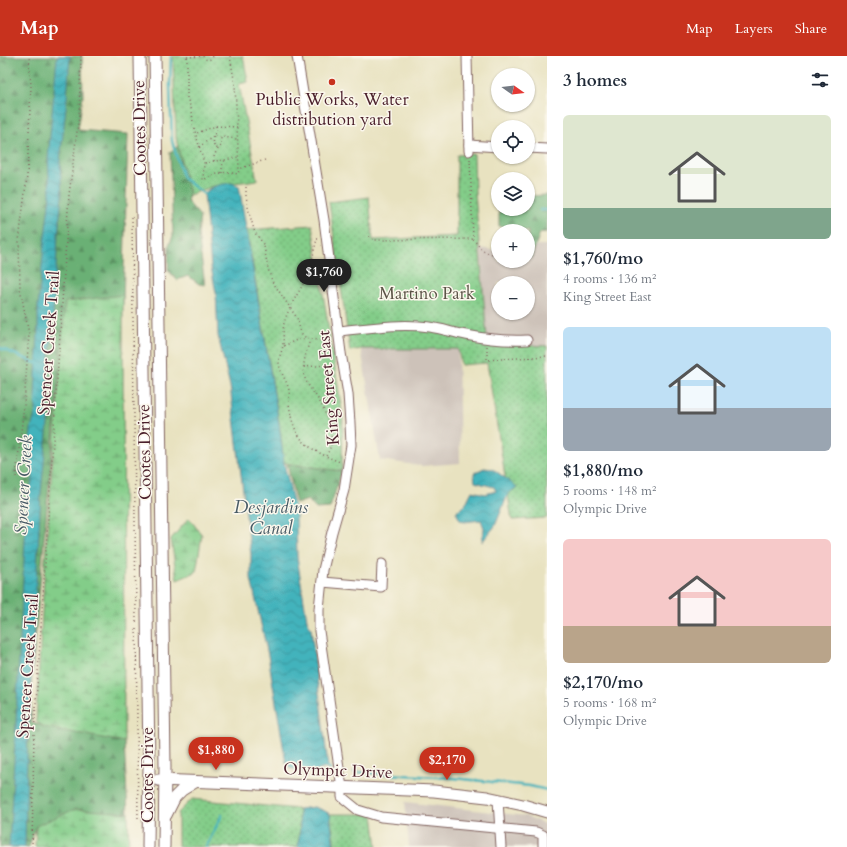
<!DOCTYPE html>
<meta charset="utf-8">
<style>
body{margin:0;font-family:Cardo,serif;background:#f2f2f3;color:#1f2937;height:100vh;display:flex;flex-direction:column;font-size:15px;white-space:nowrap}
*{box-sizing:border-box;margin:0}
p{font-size:13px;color:#747a83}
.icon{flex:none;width:22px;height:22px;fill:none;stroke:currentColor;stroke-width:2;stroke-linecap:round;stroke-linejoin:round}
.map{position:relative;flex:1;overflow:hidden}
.panel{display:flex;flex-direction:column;background:#fff;width:300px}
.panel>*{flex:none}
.needle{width:26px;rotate:104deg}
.buttons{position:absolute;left:491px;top:12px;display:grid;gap:8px}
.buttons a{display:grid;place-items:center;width:44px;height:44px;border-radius:50%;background:#fff;box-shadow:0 1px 3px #0004;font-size:20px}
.price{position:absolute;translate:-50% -34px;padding:0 9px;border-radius:14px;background:#c8321e;color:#fff;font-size:13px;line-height:26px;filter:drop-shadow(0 1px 2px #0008)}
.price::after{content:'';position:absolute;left:50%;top:24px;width:12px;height:9px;margin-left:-6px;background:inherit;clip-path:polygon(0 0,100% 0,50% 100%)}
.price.active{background:#222;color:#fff}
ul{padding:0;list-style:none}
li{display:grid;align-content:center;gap:8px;height:212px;padding:0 16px}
li span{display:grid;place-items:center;height:124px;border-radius:6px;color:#555}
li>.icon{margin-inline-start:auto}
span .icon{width:72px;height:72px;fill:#fffc;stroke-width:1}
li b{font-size:17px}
h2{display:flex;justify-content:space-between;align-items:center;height:48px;padding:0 16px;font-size:17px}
header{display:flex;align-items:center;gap:24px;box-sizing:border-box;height:56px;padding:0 20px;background:#c8321e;color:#fff}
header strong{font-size:19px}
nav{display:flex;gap:22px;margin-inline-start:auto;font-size:14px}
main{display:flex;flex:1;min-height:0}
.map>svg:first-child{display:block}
.industrial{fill:#cdc2b9;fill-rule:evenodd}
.forest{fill:url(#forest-firs);stroke:#5a6850}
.wetland{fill:url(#wetland-marsh);stroke:#66765a}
.park{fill:url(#park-dots);stroke:#66765a}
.water{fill:url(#water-waves);stroke:#466974}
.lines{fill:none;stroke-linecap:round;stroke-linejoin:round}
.stream{stroke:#43b3bc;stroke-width:2.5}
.minor-casing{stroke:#81635f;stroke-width:11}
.major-casing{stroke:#81635f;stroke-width:13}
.path{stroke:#81635f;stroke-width:1.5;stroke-dasharray:1 3;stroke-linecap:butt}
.minor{stroke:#fff;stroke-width:9}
.major{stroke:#fff;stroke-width:11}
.poi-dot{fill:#c8321e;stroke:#fbf7ec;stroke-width:1.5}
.labels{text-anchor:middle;stroke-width:3;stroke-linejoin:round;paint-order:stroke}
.poi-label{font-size:17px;fill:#4a1f2b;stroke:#fbf7ec}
.street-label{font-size:17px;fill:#4a1f2b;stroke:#fbf7ec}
.park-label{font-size:17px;fill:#5b5347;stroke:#fbf7ec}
.water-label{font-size:18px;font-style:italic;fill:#475a65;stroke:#fbf7ec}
</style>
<header>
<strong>Map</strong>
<nav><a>Map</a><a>Layers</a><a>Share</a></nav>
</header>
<main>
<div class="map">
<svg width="547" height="791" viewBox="0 0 547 791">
<defs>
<pattern id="forest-firs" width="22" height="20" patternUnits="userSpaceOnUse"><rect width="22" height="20" fill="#6ab075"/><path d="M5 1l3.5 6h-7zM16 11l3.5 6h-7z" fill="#598f60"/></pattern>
<pattern id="wetland-marsh" width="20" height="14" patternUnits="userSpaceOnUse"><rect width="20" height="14" fill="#83cd89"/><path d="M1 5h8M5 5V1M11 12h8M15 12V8" fill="none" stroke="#6da670"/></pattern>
<pattern id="park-dots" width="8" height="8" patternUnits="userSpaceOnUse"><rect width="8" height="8" fill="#83cd89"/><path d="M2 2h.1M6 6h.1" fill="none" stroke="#6da670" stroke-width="1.8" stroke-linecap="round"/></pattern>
<pattern id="water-waves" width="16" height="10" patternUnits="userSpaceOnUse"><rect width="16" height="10" fill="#43b3bc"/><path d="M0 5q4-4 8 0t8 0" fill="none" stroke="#3a9199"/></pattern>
</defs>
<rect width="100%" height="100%" fill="#fbf7ec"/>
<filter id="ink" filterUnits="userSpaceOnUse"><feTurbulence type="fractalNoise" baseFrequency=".025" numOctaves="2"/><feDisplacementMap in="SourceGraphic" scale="8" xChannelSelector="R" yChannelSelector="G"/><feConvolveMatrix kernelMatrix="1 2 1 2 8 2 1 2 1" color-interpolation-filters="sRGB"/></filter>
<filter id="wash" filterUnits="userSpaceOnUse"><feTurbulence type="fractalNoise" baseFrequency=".012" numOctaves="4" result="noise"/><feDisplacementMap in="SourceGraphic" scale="16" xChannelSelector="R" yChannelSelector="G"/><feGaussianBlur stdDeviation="0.9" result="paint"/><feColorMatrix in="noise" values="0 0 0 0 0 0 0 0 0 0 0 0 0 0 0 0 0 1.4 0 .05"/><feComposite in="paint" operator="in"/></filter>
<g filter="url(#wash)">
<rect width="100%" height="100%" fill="#e8e2c0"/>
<!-- industrial -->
<g class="industrial">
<path d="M535 189H547V290L505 288 487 282 480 192 498 195V205H528V201L531 202ZM498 227H528V257H498Z"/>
<polygon points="361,293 458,293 460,407 422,410 380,404"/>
<polygon points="405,746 526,760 547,769 547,791 409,791"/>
</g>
<!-- forest -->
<g class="forest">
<polygon points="0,0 82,0 83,40 78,74 128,78 123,248 70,250 62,284 31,629 31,667 124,686 128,757 111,756 36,770 29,791 0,791"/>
<polygon points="178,90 189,139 187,145 200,160 198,178 205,229 199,228 188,220 177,224 168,214 169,189 173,180 170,96"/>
<polygon points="547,139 547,176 540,177 531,202 528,201 528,175 513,175 499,170 499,153 528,153 528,140"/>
<polygon points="287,408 342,415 330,452 316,453 308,444 296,448"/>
</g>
<!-- wetland -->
<g class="wetland">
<polygon points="123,239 124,686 43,671 36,665 45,503 65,246"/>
<polygon points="189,462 202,479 196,516 177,524 171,483"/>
<polygon points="75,753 128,757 129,791 35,791 36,770"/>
</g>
<!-- park -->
<g class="park">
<polygon points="173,0 243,0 248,26 239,28 257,124 214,130 189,139 176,82"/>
<polygon points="474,98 475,137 487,282 505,288 547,290 547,462 512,464 487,307 461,309 458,293 361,293 350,295 329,146 369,141 373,184 457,180 457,99"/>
<polygon points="312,169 343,361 342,415 284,407 279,367 247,174"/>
<polygon points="192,743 299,753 300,773 298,791 178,791 178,757"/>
<polygon points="330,758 373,758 377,791 335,791"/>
</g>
<!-- water -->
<g class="water">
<polygon points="57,0 70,0 67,43 60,105 62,140 58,179 52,277 47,331 49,357 41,437 27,702 25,791 9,791 14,705 27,443 33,422 29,399 31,373 36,354 35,340 38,275 38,250 44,189 50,139 48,103"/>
<path d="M232 127 239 130 279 367 284 407 296 458 297 501 307 564 311 573 327 701 328 711 317 715 305 717 290 712 286 707 268 599 251 523V499L230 330 218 280 216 237 211 211 204 138C210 130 221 128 232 127Z"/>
<polygon points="484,412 493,413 517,431 508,438 495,470 482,486 484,472 481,464 464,466 460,464 456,456 465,449 472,435 485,438 496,435 494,431 475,426 474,417"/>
<polygon points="314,751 323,754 330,758 334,791 298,791 300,773 299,753"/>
</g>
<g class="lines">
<!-- stream -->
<g class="stream">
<polyline points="171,0 170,30 172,85 183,122 204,138"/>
<polyline points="540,154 547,154"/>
<polyline points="0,292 38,308"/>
<polyline points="328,711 330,714"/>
<polyline points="354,716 453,722 530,730 547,734"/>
<polyline points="206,791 222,759"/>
</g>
</g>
</g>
<g filter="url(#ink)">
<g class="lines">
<defs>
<g id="minor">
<polyline points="297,0 324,164 341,297 348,338 350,367 351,389 344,434 332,476 323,514 319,553 319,575 342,732 342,741 358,754 381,761 536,776 543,779 543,791"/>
<polyline points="467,0 469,95"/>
<polyline points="469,89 498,91"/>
<polyline points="528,92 547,93"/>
<path d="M339 275C369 272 400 267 430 271 443 273 454 277 466 279 486 283 507 285 527 284"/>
<polyline points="322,526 381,531 382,508"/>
<polyline points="498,744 501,791"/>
</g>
<g id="major">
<polyline points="140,0 149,711 148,791"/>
<polyline points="155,0 157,124 165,711 164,791"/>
<polyline points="158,724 434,735 487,741 523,749 547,756"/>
<polyline points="166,759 175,741 182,734 195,726"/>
</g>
</defs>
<!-- minor casing -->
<use href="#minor" class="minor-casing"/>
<!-- major casing -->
<use href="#major" class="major-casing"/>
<!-- path -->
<g class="path">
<path d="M203 0C205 5 211 5 213 0"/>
<polyline points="230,0 235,29 239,113 265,104"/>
<polyline points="187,1 187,42 192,55 193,67 196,79"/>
<polyline points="187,1 203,0"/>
<path d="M216 70 217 74C213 79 213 83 214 90L218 93"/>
<path d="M237 71 216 70 197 77 196 79 204 107 203 124C216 118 223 114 238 118L239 114"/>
<polyline points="199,91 211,82 215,80 237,83"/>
<polyline points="470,103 473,183 483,195 497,200"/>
<path d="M214 105C213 99 217 94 221 90V81"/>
<polyline points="205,107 214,105 225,104 238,101"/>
<polyline points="222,117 222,110 225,104"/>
<polyline points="246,131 246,140 249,156 255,177 260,183 264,190 268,213 272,225 297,262 301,277 306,282 323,285 332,284"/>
<polyline points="132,161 138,765"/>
<polyline points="369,180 374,184 473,183"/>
<path d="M318 183H317C314 194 312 207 308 218 301 234 290 248 285 264 282 272 284 280 283 288 283 294 279 299 279 306 279 315 287 325 289 334 290 338 288 343 289 347 293 384 307 393 340 406"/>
<path d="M310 283C307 295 302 307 304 319 306 328 313 335 318 343 325 353 335 381 330 392 329 395 327 398 326 400"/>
<polyline points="284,290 294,285 306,282"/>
<polyline points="487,290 487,304 547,300"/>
<polyline points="304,311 327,309"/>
<polyline points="16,421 24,349 29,278 20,232 19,185 27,120 31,31 29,0"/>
<polyline points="32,791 34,678 69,139 79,60 81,0"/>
</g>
<!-- minor -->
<use href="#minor" class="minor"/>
<!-- major -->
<use href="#major" class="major"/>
</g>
</g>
<!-- markers -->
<circle class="poi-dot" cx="332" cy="26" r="4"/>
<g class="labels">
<!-- poi labels -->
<g class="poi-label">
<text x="332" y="49">Public Works, Water<tspan x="332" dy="20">distribution yard</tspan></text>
</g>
<!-- street labels -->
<g class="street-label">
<text transform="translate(139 72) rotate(-91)" y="6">Cootes Drive</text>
<text transform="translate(48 287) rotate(-86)" y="6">Spencer Creek Trail</text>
<text transform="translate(328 332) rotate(-95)" y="6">King Street East</text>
<text transform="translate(144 396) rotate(-91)" y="6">Cootes Drive</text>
<text transform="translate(27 610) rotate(-86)" y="6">Spencer Creek Trail</text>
<text transform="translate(338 714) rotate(2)" y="6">Olympic Drive</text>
<text transform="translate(147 719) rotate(-90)" y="6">Cootes Drive</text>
</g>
<!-- park labels -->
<g class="park-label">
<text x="427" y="243">Martino Park</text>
</g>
<!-- water labels -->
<g class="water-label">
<text transform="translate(23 429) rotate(-87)" y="6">Spencer Creek</text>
<text x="271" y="457">Desjardins<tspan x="271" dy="21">Canal</tspan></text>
</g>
</g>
</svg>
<div class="buttons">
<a><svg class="needle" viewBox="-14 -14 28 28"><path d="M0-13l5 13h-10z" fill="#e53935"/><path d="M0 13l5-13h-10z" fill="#747a83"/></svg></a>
<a><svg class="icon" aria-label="locate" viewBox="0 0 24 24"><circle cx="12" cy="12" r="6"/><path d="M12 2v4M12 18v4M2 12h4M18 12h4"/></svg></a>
<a><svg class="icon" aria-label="layers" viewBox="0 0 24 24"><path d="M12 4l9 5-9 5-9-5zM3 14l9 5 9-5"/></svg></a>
<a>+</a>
<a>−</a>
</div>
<b class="price active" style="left:324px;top:237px">$1,760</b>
<b class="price" style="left:216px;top:715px">$1,880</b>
<b class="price" style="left:447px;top:725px">$2,170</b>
</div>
<section class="panel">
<h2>3 homes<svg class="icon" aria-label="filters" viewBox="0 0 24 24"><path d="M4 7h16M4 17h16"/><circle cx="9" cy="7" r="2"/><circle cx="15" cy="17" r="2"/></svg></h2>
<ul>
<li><span style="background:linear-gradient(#dfe7d0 75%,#7fa58c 0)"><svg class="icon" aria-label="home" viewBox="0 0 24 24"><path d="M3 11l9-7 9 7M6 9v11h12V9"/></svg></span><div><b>$1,760/mo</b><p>4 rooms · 136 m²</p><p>King Street East</p></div></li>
<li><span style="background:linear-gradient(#bfe0f5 65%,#9aa5b1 0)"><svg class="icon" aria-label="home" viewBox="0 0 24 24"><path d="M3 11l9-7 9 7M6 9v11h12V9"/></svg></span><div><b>$1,880/mo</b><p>5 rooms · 148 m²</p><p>Olympic Drive</p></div></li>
<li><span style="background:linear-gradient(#f6c9c9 70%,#b9a48a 0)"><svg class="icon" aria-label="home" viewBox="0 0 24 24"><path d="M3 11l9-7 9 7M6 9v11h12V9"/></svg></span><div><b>$2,170/mo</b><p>5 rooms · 168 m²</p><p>Olympic Drive</p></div></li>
</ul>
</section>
</main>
